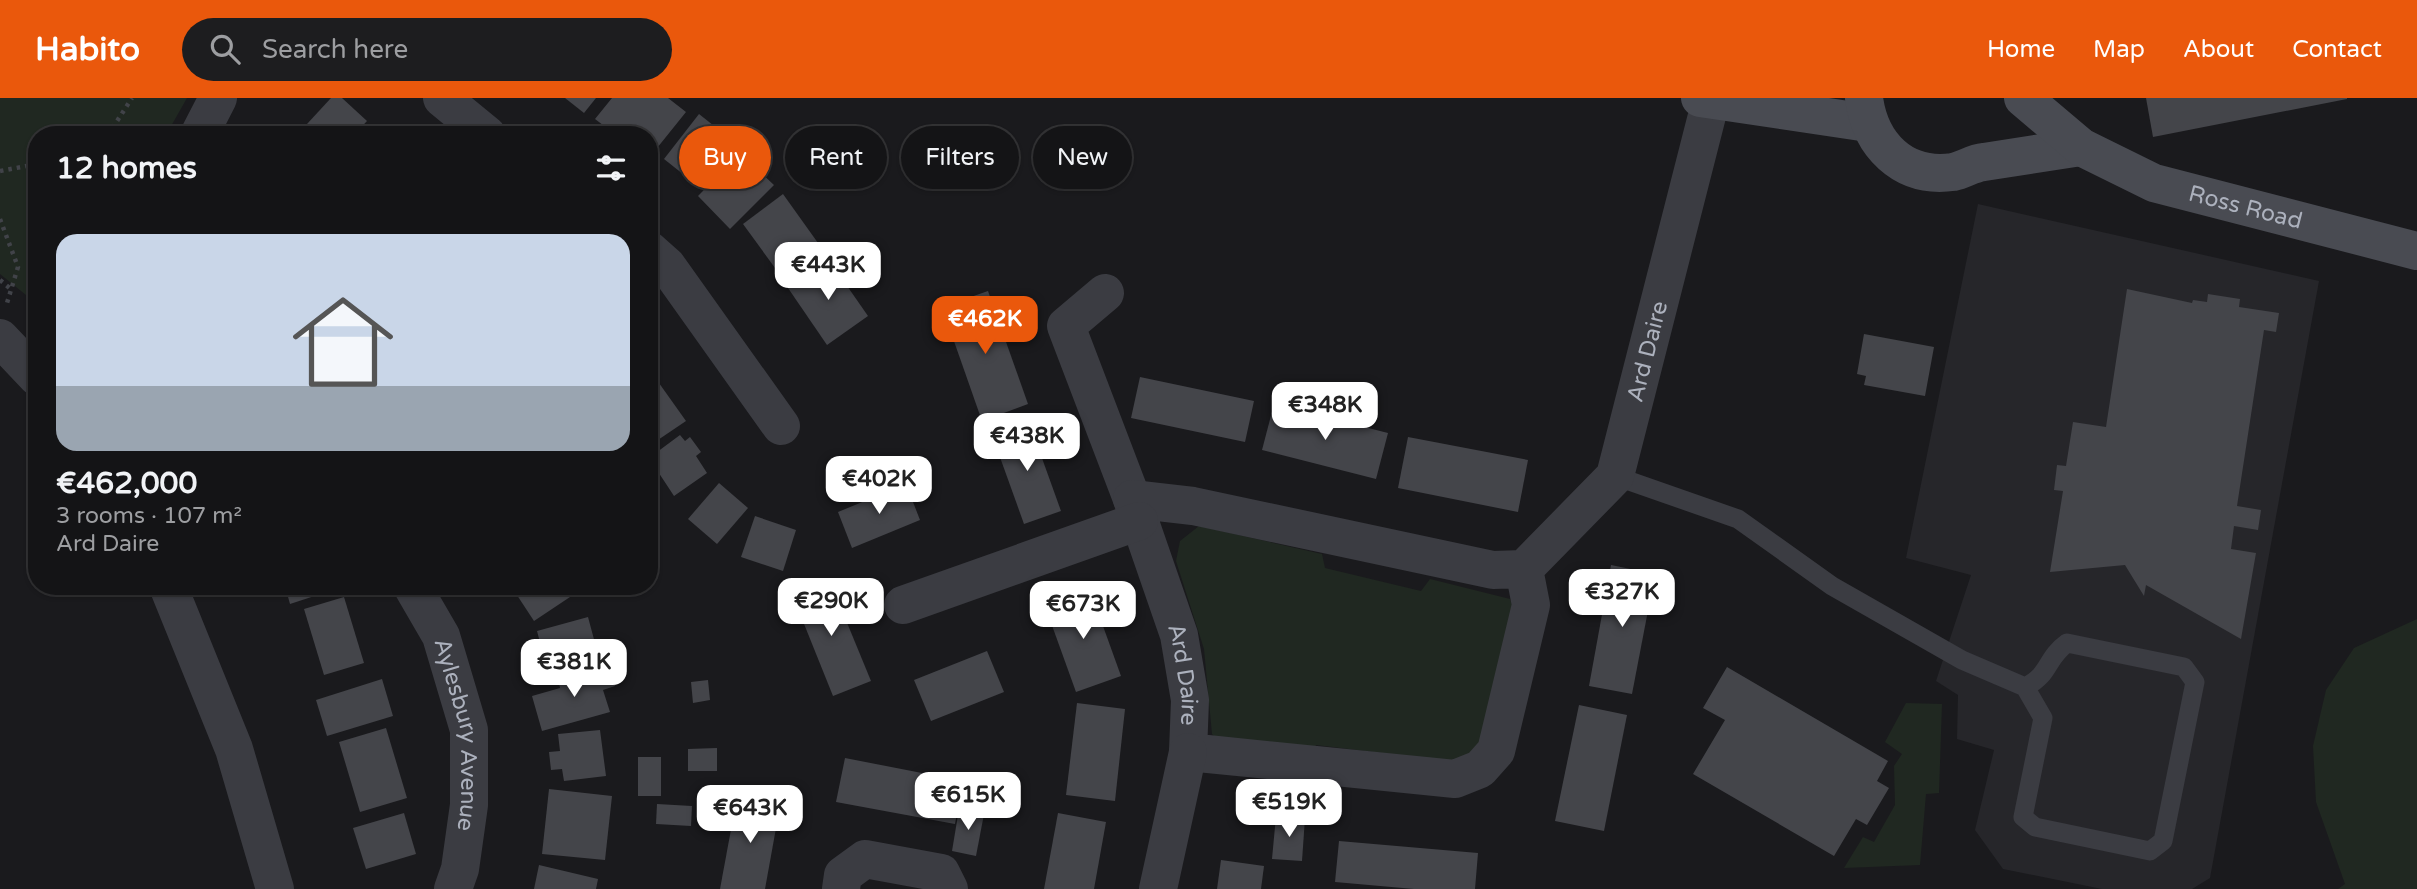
<!DOCTYPE html>
<meta charset="utf-8">
<style>
body{margin:0;font-family:"Varela Round",sans-serif;background:#1d1d1f;color:#f1f3f6;height:100vh;display:flex;flex-direction:column;font-size:26px;white-space:nowrap}
*{box-sizing:border-box;margin:0}
p{font-size:23px;color:#9d9ea1}
.icon{flex:none;width:38px;height:38px;fill:none;stroke:currentColor;stroke-width:2;stroke-linecap:round;stroke-linejoin:round}
.map{position:relative;flex:1;overflow:hidden}
.panel{position:absolute;left:28px;top:28px;width:630px;height:469px;display:flex;flex-direction:column;background:#141416;border-radius:28px;box-shadow:0 2px 5px #0004,0 0 0 2px #333335}
.panel>*{flex:none}
.banner{position:absolute;left:679px;top:28px;width:665px;height:63px;display:flex;gap:14px}
.price{position:absolute;translate:-50% -60px;padding:0 16px;border-radius:14px;background:#fff;color:#222;font-size:23px;line-height:46px;filter:drop-shadow(0 2px 4px #0008)}
.price::after{content:'';position:absolute;left:50%;top:42px;width:21px;height:16px;margin-left:-10px;background:inherit;clip-path:polygon(0 0,100% 0,50% 100%)}
.price.current{background:#ea580c;color:#fff}
ul{padding:0;list-style:none}
li{display:grid;align-content:center;gap:14px;height:371px;padding:0 28px}
li span{display:grid;place-items:center;height:217px;border-radius:21px;color:#555}
li>.icon{margin-inline-start:auto}
span .icon{width:126px;height:126px;fill:#fffc;stroke-width:1}
li b{font-size:30px}
h2{display:flex;justify-content:space-between;align-items:center;height:84px;padding:0 28px;font-size:30px}
.tag{padding:0 24px;border-radius:32px;background:#141416;box-shadow:0 2px 5px #0004,0 0 0 2px #333335;font-size:24px;line-height:63px}
.tag.current{background:#ea580c;color:#fff}
header{display:flex;align-items:center;gap:42px;box-sizing:border-box;height:98px;padding:0 35px;background:#ea580c;color:#fff}
header strong{font-size:33px}
nav{display:flex;gap:38px;margin-inline-start:auto;font-size:24px}
.search{width:490px;height:63px;background:#1d1d1f;display:flex;align-items:center;gap:18px;box-sizing:border-box;padding:0 24px;border-radius:38px;color:#9d9ea1;font-size:26px}
.map>svg:first-child{display:block}
.built{fill:#26262a}
.green{fill:#202821}
.building{fill:#44454a}
.lines{fill:none;stroke-linecap:round;stroke-linejoin:round}
.path{stroke:#414349;stroke-width:4.5;stroke-dasharray:3.5 5;stroke-linecap:butt}
.lane{stroke:#3b3c42;stroke-width:19}
.street{stroke:#3b3c42;stroke-width:38}
.secondary{stroke:#494b52;stroke-width:38}
.labels{text-anchor:middle;stroke-width:5;stroke-linejoin:round;paint-order:stroke}
.street-label{font-size:23px;fill:#acb1bd;stroke:#151518}
</style>
<header>
<strong>Habito</strong>
<div class="search"><svg class="icon" aria-label="search" viewBox="0 0 24 24"><circle cx="10" cy="10" r="6"/><path d="M15 15l6 6"/></svg>Search here</div>
<nav><a>Home</a><a>Map</a><a>About</a><a>Contact</a></nav>
</header>
<div class="map">
<svg width="2417" height="791" viewBox="0 0 2417 791">
<rect width="100%" height="100%" fill="#1a1a1d"/>
<!-- built -->
<polygon class="built" points="1978,106 2319,183 2210,780 2192,791 2102,791 2003,771 1975,732 1994,652 1957,641 1958,597 1936,583 1971,477 1906,460"/>
<!-- green -->
<g class="green">
<polygon points="0,0 187,0 166,37 37,37 37,195 26,197 0,176"/>
<polygon points="1199,428 1322,456 1325,470 1421,493 1430,481 1510,501 1518,522 1496,627 1463,669 1414,659 1316,647 1310,659 1224,648 1212,636 1204,551 1176,463 1180,443"/>
<polygon points="2417,521 2417,791 2338,791 2345,786 2316,704 2313,648 2326,592 2354,550"/>
<polygon points="1906,605 1942,606 1939,695 1926,696 1920,767 1844,770 1863,739 1874,744 1895,707 1894,668 1902,656 1885,644"/>
</g>
<!-- building -->
<g class="building">
<polygon points="331,0 342,0 367,23 354,37 318,37 307,26"/>
<polygon points="565,0 596,0 584,15"/>
<polygon points="612,0 668,0 686,14 649,60 649,37 616,37 595,21"/>
<polygon points="2146,0 2347,0 2347,1 2153,39"/>
<polygon points="699,16 733,43 698,88 664,61"/>
<polygon points="753,42 769,58 756,70 774,87 730,131 698,98"/>
<polygon points="783,96 823,152 783,181 743,126"/>
<polygon points="829,162 868,218 827,247 788,190"/>
<polygon points="2127,191 2192,205 2193,202 2207,204 2208,196 2240,201 2239,209 2279,215 2276,234 2264,232 2237,408 2261,412 2258,432 2234,428 2231,451 2256,455 2241,541 2146,487 2144,498 2125,467 2050,474 2063,393 2054,392 2057,367 2066,368 2073,324 2106,329"/>
<polygon points="988,193 1028,306 982,323 942,209"/>
<polygon points="1864,236 1934,249 1925,298 1864,287 1866,278 1857,276"/>
<polygon points="649,271 686,323 649,348"/>
<polygon points="1140,279 1254,303 1245,344 1131,320"/>
<polygon points="1274,306 1388,335 1376,381 1262,352"/>
<polygon points="1029,324 1061,413 1024,426 992,337"/>
<polygon points="680,337 685,343 690,339 701,354 696,358 707,375 674,398 649,360"/>
<polygon points="1408,339 1528,362 1518,414 1398,390"/>
<polygon points="719,385 748,410 717,446 688,421"/>
<polygon points="906,386 920,422 852,450 838,414"/>
<polygon points="755,418 796,432 783,473 741,459"/>
<polygon points="1611,467 1655,476 1632,596 1589,588"/>
<polygon points="829,481 871,583 833,598 792,496"/>
<polygon points="285,488 335,488 336,491 290,506"/>
<polygon points="511,488 575,488 579,493 534,523"/>
<polygon points="1090,492 1121,578 1076,594 1045,508"/>
<polygon points="344,499 364,565 324,577 304,511"/>
<polygon points="588,519 599,560 548,574 546,566 539,568 535,554 542,552 537,533"/>
<polygon points="987,553 1004,594 931,623 914,582"/>
<polygon points="597,569 599,575 611,571 615,588 603,592 610,614 542,633 532,598 560,590 558,580"/>
<polygon points="1727,569 1888,663 1877,683 1889,690 1867,727 1856,721 1834,758 1693,676 1725,622 1703,610"/>
<polygon points="382,581 393,618 327,638 316,602"/>
<polygon points="708,582 710,602 693,605 691,584"/>
<polygon points="1077,605 1125,611 1115,703 1066,697"/>
<polygon points="1579,607 1627,617 1604,733 1555,723"/>
<polygon points="386,630 407,700 360,714 339,644"/>
<polygon points="600,632 606,678 564,683 562,671 551,672 549,654 560,653 558,636"/>
<polygon points="717,650 717,673 688,673 688,651"/>
<rect x="638" y="659" width="23" height="39"/>
<polygon points="845,660 963,683 955,726 836,704"/>
<polygon points="549,691 612,698 605,762 542,756"/>
<polygon points="737,699 780,708 765,791 720,791"/>
<polygon points="657,706 692,708 691,728 656,726"/>
<polygon points="959,711 984,716 976,758 952,753"/>
<polygon points="404,715 416,756 366,771 353,730"/>
<polygon points="1058,715 1106,724 1094,791 1044,791"/>
<polygon points="1276,718 1305,720 1302,763 1272,761"/>
<polygon points="1339,743 1478,755 1475,791 1414,791 1335,784"/>
<polygon points="1221,762 1264,768 1261,791 1217,791"/>
<polygon points="539,767 598,781 596,791 534,791"/>
</g>
<g class="lines">
<!-- path -->
<g class="path">
<polyline points="108,37 132,0"/>
<polyline points="0,73 37,66"/>
<polyline points="0,121 18,169 7,205"/>
<polyline points="0,182 12,192"/>
</g>
<!-- lane -->
<path class="lane" d="M1615 378 1738 421 1832 488 1962 562 2025 589C2051 576 2045 561 2067 545L2184 569 2195 584 2163 743 2150 753 2035 729 2023 719 2043 620 2025 589"/>
<!-- street -->
<g class="street">
<polyline points="442,0 487,37"/>
<polyline points="199,37 218,0"/>
<polyline points="649,152 667,168 781,328"/>
<polyline points="1105,195 1066,228 1132,401"/>
<polyline points="0,240 37,279"/>
<path id="s1" d="M1524 471 1493 472 1193 408 1132 401 1179 537 1190 602 1188 654 1455 681 1480 671 1496 653 1531 507 1524 471 1615 378 1711 2"/>
<polyline points="168,488 234,651 275,791"/>
<path id="s2" d="M412 488 441 538 469 632V707L460 771 453 791"/>
<polyline points="903,507 1139,423"/>
<polyline points="841,791 843,777 865,761 941,775 949,791"/>
<polyline points="1158,791 1188,654"/>
</g>
<!-- secondary -->
<g class="secondary">
<polyline points="1700,0 1868,25"/>
<path d="M1864 0C1870 46 1902 81 1953 74 1963 72 1973 65 1984 64 2016 59 2048 54 2081 49"/>
<path id="s3" d="M2023 0 2081 49 2154 85 2417 153"/>
</g>
</g>
<g class="labels">
<!-- street labels -->
<g class="street-label">
<text dy="8" stroke="none"><textPath href="#s3" startOffset="252">Ross Road</textPath></text>
<text dy="8" stroke="none"><textPath href="#s1" startOffset="1426">Ard Daire</textPath></text>
<text dy="8" stroke="none"><textPath href="#s1" startOffset="583">Ard Daire</textPath></text>
<text dy="8" stroke="none"><textPath href="#s2" startOffset="159">Aylesbury Avenue</textPath></text>
</g>
</g>
</svg>
<b class="price" style="left:828px;top:204px">€443K</b>
<b class="price current" style="left:985px;top:258px">€462K</b>
<b class="price" style="left:1325px;top:344px">€348K</b>
<b class="price" style="left:1027px;top:375px">€438K</b>
<b class="price" style="left:879px;top:418px">€402K</b>
<b class="price" style="left:1622px;top:531px">€327K</b>
<b class="price" style="left:831px;top:540px">€290K</b>
<b class="price" style="left:1083px;top:543px">€673K</b>
<b class="price" style="left:574px;top:601px">€381K</b>
<b class="price" style="left:968px;top:734px">€615K</b>
<b class="price" style="left:1289px;top:741px">€519K</b>
<b class="price" style="left:750px;top:747px">€643K</b>
<div class="banner">
<a class="tag current">Buy</a>
<a class="tag">Rent</a>
<a class="tag">Filters</a>
<a class="tag">New</a>
</div>
<section class="panel">
<h2>12 homes<svg class="icon" aria-label="filters" viewBox="0 0 24 24"><path d="M4 7h16M4 17h16"/><circle cx="9" cy="7" r="2"/><circle cx="15" cy="17" r="2"/></svg></h2>
<ul>
<li><span style="background:linear-gradient(#c9d6e8 70%,#9aa5b1 0)"><svg class="icon" aria-label="home" viewBox="0 0 24 24"><path d="M3 11l9-7 9 7M6 9v11h12V9"/></svg></span><div><b>€462,000</b><p>3 rooms · 107 m²</p><p>Ard Daire</p></div></li>
</ul>
</section>
</div>
